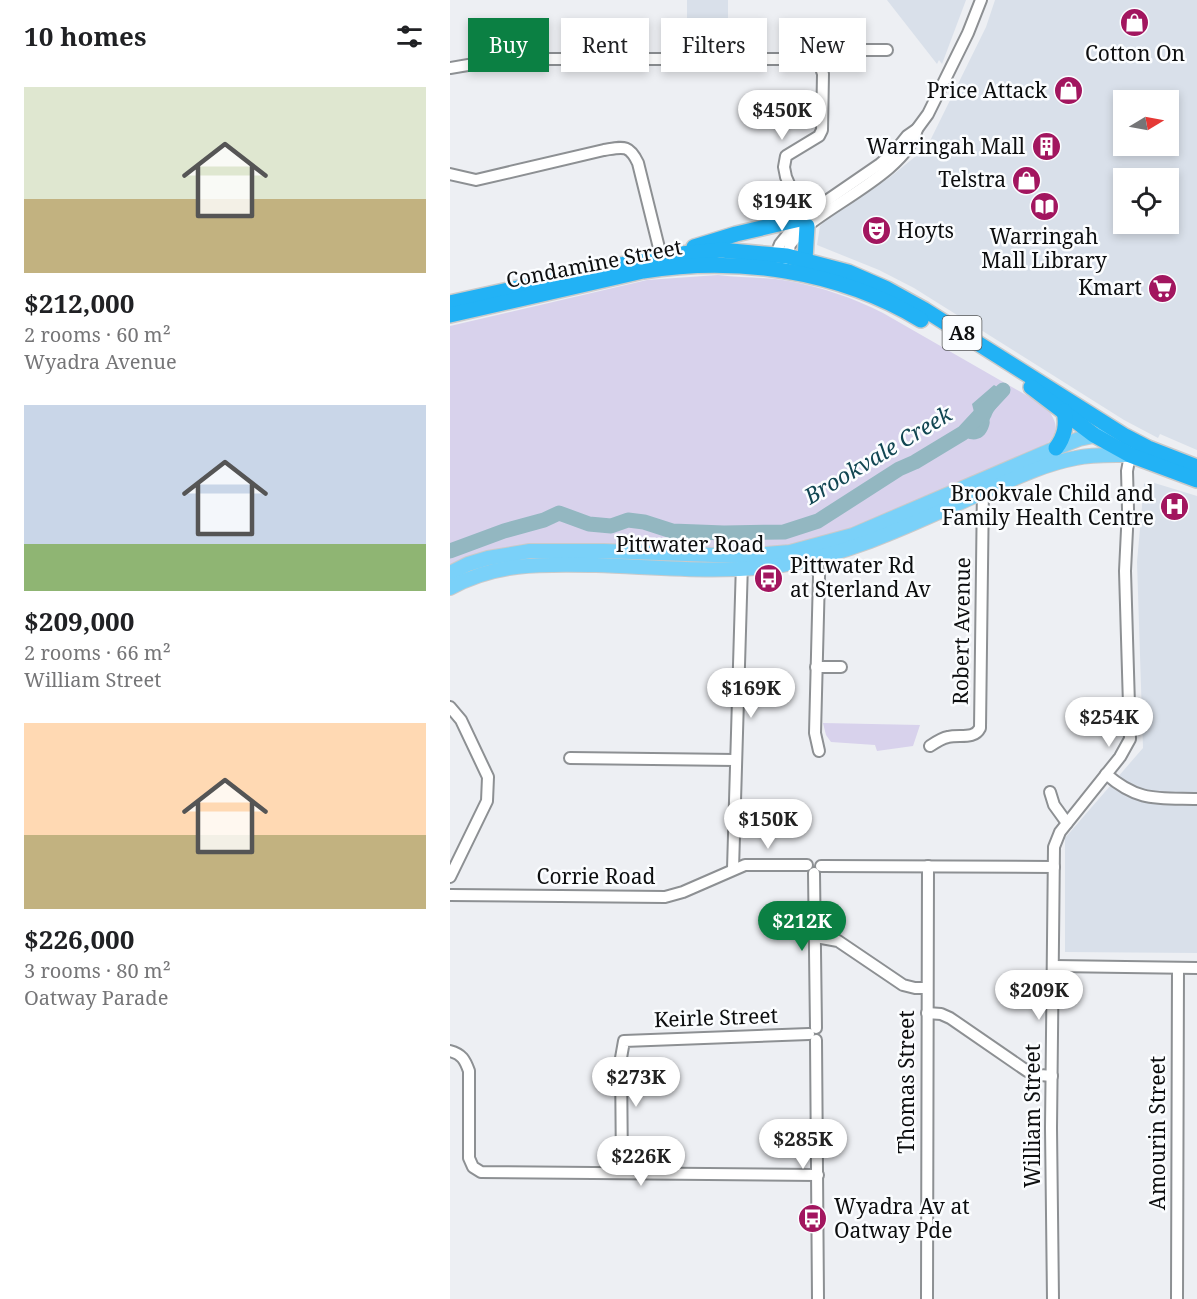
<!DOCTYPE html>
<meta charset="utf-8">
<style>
body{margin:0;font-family:"Noto Serif",serif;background:#f2f2f2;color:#202124;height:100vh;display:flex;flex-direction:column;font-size:22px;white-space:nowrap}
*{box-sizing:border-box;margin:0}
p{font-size:20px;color:#757577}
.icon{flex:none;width:33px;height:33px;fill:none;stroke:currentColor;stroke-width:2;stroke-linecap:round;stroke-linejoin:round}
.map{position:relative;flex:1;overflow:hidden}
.panel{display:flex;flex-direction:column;background:#fff;width:450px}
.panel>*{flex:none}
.hud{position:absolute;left:18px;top:18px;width:570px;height:54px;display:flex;gap:12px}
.needle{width:39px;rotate:80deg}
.fabs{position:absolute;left:663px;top:90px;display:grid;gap:12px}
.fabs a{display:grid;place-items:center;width:66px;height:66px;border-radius:0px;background:#fff;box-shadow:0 3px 9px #0003;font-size:30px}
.price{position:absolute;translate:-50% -51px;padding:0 14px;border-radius:21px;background:#fff;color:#222;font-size:20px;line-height:39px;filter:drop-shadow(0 2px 3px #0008)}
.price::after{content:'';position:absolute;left:50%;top:36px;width:18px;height:14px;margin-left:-9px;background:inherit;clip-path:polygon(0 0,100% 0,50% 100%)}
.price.current{background:#0b8043;color:#fff}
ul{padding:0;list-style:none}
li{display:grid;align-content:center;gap:12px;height:318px;padding:0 24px}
li span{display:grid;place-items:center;height:186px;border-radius:0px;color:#555}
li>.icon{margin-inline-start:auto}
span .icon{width:108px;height:108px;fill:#fffc;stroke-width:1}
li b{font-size:26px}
h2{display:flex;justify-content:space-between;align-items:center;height:72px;padding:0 24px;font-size:26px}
.pill{padding:0 21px;border-radius:0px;background:#fff;box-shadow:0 3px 9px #0003;font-size:21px;line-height:54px}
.pill.current{background:#0b8043;color:#fff}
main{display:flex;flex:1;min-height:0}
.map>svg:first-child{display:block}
.built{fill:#d9e0ea;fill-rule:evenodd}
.green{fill:#d8d2ec}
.water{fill:#93b7c1}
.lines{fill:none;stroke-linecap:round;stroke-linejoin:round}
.river{stroke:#93b7c1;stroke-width:15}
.minor-casing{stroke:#8d9093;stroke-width:14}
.major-casing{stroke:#cacaca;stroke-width:16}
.highway-casing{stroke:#cacaca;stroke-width:18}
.minor{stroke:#fff;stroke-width:10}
.major{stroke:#7ad1f9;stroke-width:14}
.highway{stroke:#22b2f5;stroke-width:15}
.labels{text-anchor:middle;stroke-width:5;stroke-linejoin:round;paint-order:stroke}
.shield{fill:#fbfdff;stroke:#545657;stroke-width:1.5}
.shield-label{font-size:20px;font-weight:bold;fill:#0d0e0f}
.poi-label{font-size:21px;fill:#0d0e0f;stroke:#fbfdff;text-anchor:end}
.street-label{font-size:21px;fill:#0d0e0f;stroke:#fbfdff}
.water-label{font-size:22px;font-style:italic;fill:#114652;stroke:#fbfdff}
</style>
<main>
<section class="panel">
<h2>10 homes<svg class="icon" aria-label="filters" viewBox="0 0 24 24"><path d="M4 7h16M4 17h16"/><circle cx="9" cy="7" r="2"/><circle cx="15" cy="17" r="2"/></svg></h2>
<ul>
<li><span style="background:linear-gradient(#dfe7d0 60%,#c2b280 0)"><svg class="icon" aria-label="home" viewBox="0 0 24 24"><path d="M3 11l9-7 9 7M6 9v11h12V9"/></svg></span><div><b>$212,000</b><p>2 rooms · 60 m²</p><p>Wyadra Avenue</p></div></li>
<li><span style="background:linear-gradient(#c9d6e8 75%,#8fb573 0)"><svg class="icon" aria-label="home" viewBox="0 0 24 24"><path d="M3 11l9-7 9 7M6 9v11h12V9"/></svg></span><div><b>$209,000</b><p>2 rooms · 66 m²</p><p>William Street</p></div></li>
<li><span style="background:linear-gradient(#ffd9b3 60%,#c2b280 0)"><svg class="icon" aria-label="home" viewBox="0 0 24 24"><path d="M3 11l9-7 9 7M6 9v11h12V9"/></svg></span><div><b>$226,000</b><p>3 rooms · 80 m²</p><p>Oatway Parade</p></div></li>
</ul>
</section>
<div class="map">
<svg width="747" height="1299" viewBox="0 0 747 1299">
<rect width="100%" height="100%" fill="#edeff3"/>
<!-- built -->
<g class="built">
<rect x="237" y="0" width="41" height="51"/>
<polygon points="387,0 516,0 492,64 489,60 487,64 437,0"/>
<path d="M545 0H747V450L710 434 708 438 674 420 464 288 429 270 367 245 370 226 382 212 439 178 477 147 536 27ZM674 100H718V146H674ZM674 178H718V224H674Z"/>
<polygon points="698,481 747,496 747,953 615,952 615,838 693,748 687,562 694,484"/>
</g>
<!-- green -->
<g class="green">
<path d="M268 275C292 278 316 277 339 281 372 287 403 298 433 313L597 407C606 423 611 429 597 444L400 531 339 548 295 553 74 544 35 553 0 566V326L197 280Z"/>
<polygon points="373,723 470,725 463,746 427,751 425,745 381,742 376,735"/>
</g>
<!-- water -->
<path class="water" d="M544 385 557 393 556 397C550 403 544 409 541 417 538 422 541 420 539 426 534 443 519 442 508 433L525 416 522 404Z"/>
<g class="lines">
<!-- river -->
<polyline class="river" points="0,551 54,531 94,520 109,513 139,524 161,526 178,520 194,522 222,531 274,533 334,532 368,521 449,469 465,462 513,433 553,390"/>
<defs>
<g id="minor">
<polyline points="368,64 378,54 389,50 437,50"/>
<polyline points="0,68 53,59 361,59 371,68 373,74 372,130 369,136 336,156 334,167 336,177 353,216"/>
<path d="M0 174 26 180 154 150C173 147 179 144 188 163L211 256"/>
<polyline points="324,259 330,244 350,219 430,164 445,151 457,136 467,129 478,114 518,33 531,0"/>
<path d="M336 261 340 245 351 231C382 203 458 170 467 129"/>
<polyline points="364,551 369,576 365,733 369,751"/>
<polyline points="366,667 391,667"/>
<polyline points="0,707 11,720 38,777 37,801 0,877"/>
<path d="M480 746C486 742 492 738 498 737 509 734 524 740 530 728L533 487"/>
<polyline points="120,758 285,760"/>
<path d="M656 774C688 802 707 798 747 799"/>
<polyline points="600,792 604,805 617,823"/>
<polyline points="371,866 604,867"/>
<polyline points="283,869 292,563"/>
<polyline points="364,873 366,1028"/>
<polyline points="0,895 215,897 233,892 295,865 357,865"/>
<polyline points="366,937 388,941 453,985 465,988 477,988"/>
<polyline points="604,966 747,968"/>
<polyline points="477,1013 491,1014 500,1018 577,1071 590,1075 602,1076"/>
<polyline points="366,1040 368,1299"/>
<path d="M0 1051C12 1054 15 1060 19 1071V1158L23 1167 31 1172 368 1175"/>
<polyline points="172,1172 171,1058 174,1041 359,1034"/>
<polyline points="477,1299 478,866"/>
<polyline points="603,1299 601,1128 604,847 610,832 670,757 680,739 675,571 678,509 677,471 680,455"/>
<polyline points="727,1299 728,968"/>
</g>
<g id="major">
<polyline points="0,573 18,564 38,558 80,551 154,551 292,556 340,552 403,535 606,448 629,439 653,434"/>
<path d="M0 588C46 562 94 564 146 565 207 567 271 574 332 565 404 554 470 520 536 491 565 478 594 464 626 458 643 454 662 455 680 455"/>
</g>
<g id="highway">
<polyline points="244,247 286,234 350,219"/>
<polyline points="355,260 357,226"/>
<polyline points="0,303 211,256 271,250 337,256 398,272 437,289 475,310 675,436 698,448 747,467"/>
<path d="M0 315 193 271C287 256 388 270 471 320"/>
<polyline points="581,387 644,435 680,455 747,480"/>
<path d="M606 448C615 436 617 425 614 411"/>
</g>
</defs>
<!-- minor casing -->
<use href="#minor" class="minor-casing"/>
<!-- major casing -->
<use href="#major" class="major-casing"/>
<!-- highway casing -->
<use href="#highway" class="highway-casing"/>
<!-- minor -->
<use href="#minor" class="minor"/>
<!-- major -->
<use href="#major" class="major"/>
<!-- highway -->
<use href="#highway" class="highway"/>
</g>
<!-- icons -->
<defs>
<symbol id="shop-disc" viewBox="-11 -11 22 22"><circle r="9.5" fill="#a2165f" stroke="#fbfdff"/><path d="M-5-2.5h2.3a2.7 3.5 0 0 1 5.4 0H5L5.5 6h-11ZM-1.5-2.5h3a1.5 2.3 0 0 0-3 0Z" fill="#fff"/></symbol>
<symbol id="building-disc" viewBox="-11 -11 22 22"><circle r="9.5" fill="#a2165f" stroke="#fbfdff"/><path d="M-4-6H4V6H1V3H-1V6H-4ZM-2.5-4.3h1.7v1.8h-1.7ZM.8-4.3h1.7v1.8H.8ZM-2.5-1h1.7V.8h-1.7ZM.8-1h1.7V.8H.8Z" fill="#fff"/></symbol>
<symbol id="library-disc" viewBox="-11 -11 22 22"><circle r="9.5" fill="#a2165f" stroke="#fbfdff"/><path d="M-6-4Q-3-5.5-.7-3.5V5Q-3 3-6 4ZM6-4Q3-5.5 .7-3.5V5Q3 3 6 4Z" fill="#fff"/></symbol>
<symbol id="theatre-disc" viewBox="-11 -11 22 22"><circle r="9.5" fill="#a2165f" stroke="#fbfdff"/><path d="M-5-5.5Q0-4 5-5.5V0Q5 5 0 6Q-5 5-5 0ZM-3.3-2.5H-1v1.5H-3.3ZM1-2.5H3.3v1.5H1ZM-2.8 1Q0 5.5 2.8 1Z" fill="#fff"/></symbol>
<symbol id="supermarket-disc" viewBox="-11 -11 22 22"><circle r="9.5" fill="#a2165f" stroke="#fbfdff"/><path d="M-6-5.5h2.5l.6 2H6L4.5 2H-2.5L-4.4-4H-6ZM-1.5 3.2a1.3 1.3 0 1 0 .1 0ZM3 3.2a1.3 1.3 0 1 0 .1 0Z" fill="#fff"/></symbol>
<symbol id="hospital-disc" viewBox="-11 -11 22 22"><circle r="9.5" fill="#a2165f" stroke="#fbfdff"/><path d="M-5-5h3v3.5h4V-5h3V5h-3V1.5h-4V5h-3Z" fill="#fff"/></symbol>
<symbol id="bus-disc" viewBox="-11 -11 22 22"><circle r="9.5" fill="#a2165f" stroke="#fbfdff"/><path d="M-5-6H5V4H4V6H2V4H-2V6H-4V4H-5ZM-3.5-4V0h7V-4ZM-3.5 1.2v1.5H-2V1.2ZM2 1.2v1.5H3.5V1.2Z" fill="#fff"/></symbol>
</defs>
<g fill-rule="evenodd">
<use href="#shop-disc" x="668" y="6" width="33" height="33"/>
<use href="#shop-disc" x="602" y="74" width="33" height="33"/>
<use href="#building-disc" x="580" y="130" width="33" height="33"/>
<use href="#shop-disc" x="560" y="164" width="33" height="33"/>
<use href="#library-disc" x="578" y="190" width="33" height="33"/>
<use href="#theatre-disc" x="410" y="214" width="33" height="33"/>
<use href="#supermarket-disc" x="696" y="272" width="33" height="33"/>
<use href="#hospital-disc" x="708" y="490" width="33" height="33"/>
<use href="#bus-disc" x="302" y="562" width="33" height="33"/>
<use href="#bus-disc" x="346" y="1202" width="33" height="33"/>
</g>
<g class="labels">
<!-- shield labels -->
<rect class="shield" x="492.5" y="316" width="39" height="34" rx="4.5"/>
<g class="shield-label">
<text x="512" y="340">A8</text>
</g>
<!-- poi labels -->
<g class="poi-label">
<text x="685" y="61" text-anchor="middle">Cotton On</text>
<text x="597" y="98">Price Attack</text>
<text x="575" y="154">Warringah Mall</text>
<text x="556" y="187">Telstra</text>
<text x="447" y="238" text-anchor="start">Hoyts</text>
<text x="594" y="244" text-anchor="middle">Warringah<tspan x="594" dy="24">Mall Library</tspan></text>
<text x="692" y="295">Kmart</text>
<text x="704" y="501">Brookvale Child and<tspan x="704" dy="24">Family Health Centre</tspan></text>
<text x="340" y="573" text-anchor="start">Pittwater Rd<tspan x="340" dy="24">at Sterland Av</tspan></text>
<text x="384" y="1214" text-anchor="start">Wyadra Av at<tspan x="384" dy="24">Oatway Pde</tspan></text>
</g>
<!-- street labels -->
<g class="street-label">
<text transform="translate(144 264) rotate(-11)" y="7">Condamine Street</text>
<text x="240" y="552">Pittwater Road</text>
<text transform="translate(512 631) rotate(-89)" y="7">Robert Avenue</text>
<text x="146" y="884">Corrie Road</text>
<text transform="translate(266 1018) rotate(-2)" y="7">Keirle Street</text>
<text transform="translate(457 1082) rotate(-90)" y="7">Thomas Street</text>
<text transform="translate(583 1116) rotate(-90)" y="7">William Street</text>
<text transform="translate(708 1133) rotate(-90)" y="7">Amourin Street</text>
</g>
<!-- water labels -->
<g class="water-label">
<text transform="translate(428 455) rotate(-31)" y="8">Brookvale Creek</text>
</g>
</g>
</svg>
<div class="fabs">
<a><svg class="needle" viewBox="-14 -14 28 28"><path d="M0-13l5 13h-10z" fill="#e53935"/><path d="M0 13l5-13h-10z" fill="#757577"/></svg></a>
<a><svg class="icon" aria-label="locate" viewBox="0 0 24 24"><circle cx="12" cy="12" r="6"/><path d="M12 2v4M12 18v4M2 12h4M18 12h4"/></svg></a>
</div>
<b class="price" style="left:332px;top:141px">$450K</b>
<b class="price" style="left:332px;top:232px">$194K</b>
<b class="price" style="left:301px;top:719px">$169K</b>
<b class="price" style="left:659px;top:748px">$254K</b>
<b class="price" style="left:318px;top:850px">$150K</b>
<b class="price current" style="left:352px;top:952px">$212K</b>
<b class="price" style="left:589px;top:1021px">$209K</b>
<b class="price" style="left:186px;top:1108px">$273K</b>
<b class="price" style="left:353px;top:1170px">$285K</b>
<b class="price" style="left:191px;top:1187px">$226K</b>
<div class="hud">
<a class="pill current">Buy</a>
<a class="pill">Rent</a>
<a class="pill">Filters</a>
<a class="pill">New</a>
</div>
</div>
</main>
